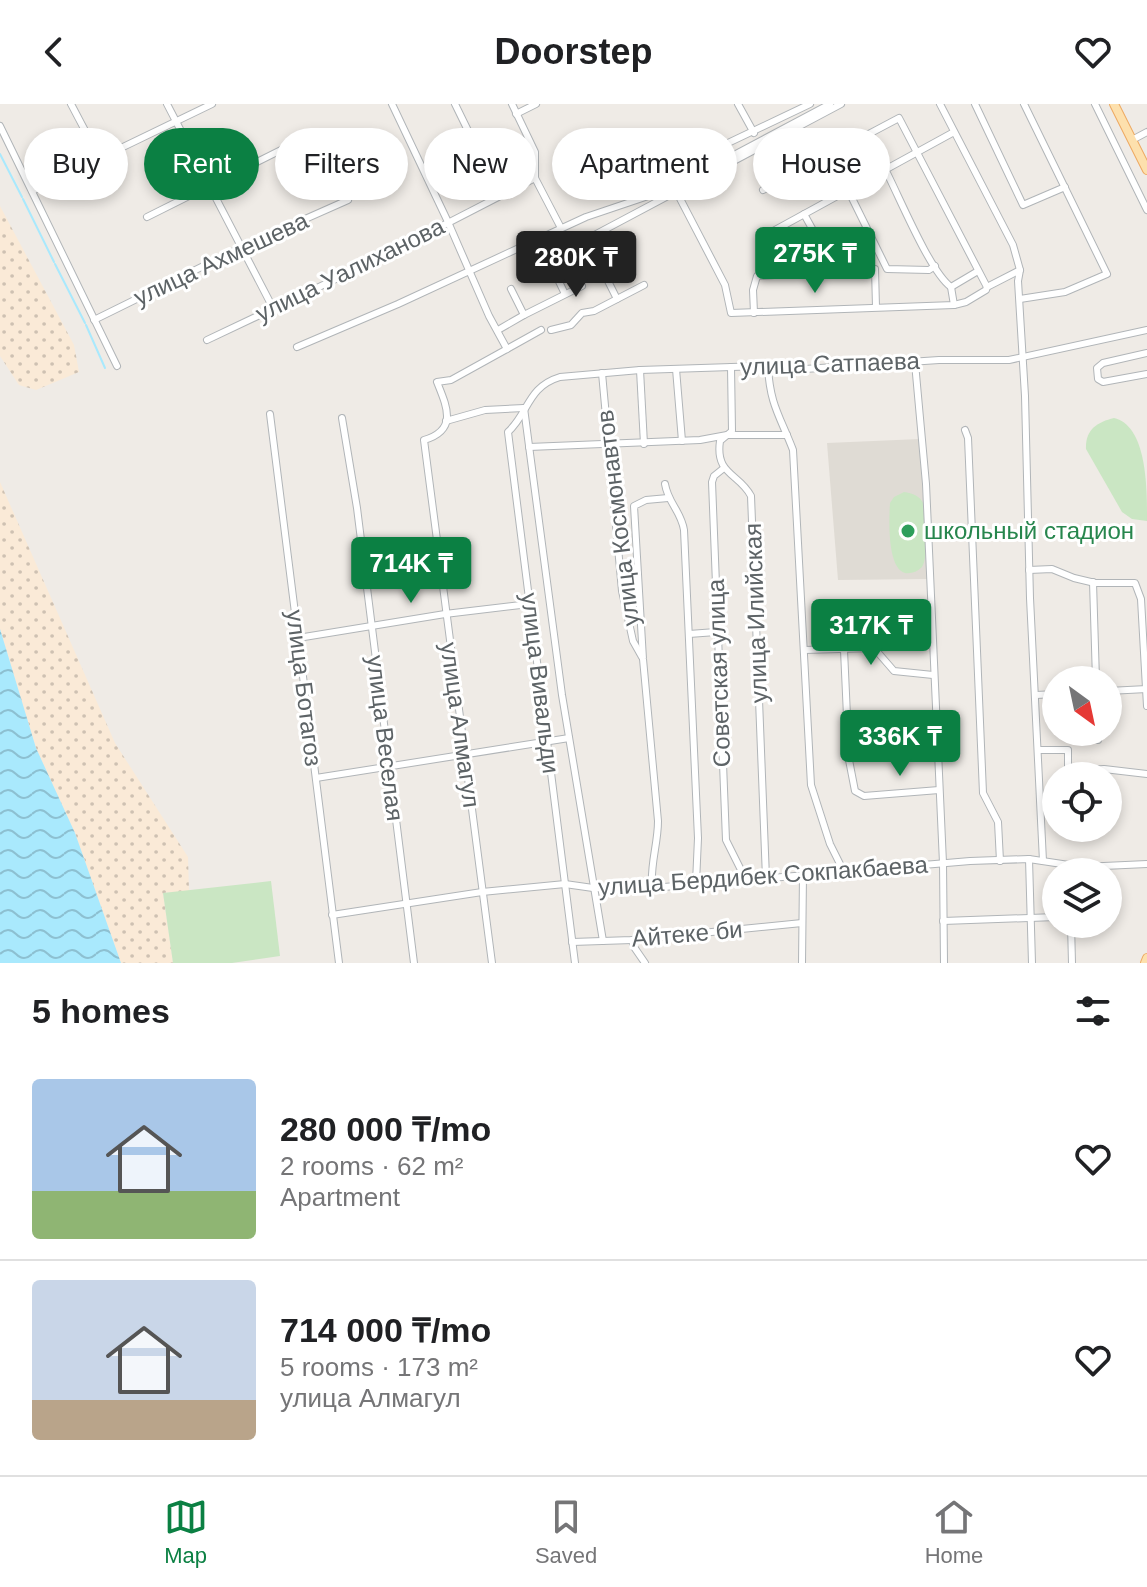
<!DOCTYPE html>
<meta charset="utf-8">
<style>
body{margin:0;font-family:Helvetica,sans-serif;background:#f6f6f6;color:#202124;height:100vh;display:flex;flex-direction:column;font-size:30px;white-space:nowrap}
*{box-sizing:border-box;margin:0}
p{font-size:26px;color:#757577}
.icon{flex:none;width:44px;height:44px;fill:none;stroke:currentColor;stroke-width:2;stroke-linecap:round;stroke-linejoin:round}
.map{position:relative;height:859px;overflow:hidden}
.panel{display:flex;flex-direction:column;background:#fff;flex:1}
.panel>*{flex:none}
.banner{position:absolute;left:24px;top:24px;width:1100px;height:72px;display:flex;gap:16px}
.needle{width:52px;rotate:147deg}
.tools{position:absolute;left:1042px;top:562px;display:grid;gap:16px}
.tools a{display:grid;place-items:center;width:80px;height:80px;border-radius:50%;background:#fff;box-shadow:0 4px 12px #0003;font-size:40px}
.price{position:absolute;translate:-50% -68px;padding:0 18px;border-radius:8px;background:#0b8043;color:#fff;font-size:26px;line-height:52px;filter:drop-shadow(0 2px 4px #0008)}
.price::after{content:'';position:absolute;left:50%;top:48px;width:24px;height:18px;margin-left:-12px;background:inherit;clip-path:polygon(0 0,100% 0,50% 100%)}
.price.active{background:#222;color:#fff}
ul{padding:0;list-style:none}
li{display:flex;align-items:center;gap:24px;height:200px;padding:0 32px}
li+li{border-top:2px solid #e0e0e0}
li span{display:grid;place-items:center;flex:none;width:224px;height:160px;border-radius:8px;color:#555}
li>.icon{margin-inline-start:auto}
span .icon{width:96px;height:96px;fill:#fffc;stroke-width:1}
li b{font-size:34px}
h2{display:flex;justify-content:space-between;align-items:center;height:96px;padding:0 32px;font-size:34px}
.chip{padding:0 28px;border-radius:36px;background:#fff;box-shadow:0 4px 12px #0003;font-size:28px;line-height:72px}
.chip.active{background:#0b8043;color:#fff}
header{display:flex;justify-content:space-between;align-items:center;height:104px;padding:0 32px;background:#fff;font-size:36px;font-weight:800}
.tab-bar{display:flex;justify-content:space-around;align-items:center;height:112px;border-top:2px solid #e0e0e0;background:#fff;font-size:22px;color:#757577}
.tab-bar a{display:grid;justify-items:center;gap:4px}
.tab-bar .active{color:#0b8043}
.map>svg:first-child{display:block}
.education{fill:#dfdbd4}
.sand{fill:url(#sand-dots)}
.green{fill:#cae6c3}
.water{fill:url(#water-waves)}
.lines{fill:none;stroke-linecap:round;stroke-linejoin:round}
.stream{stroke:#a9e9fd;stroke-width:2}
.minor-casing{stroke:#b1b5b8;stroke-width:8}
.major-casing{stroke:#eea961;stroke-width:10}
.minor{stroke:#fff;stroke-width:6}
.major{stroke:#fde0ad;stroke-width:8}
.leisure-dot{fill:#2e9e5b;stroke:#fff;stroke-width:3}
.labels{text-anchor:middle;stroke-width:6;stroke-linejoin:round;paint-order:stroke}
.street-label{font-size:24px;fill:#5d6366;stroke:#fff}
.leisure-label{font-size:24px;fill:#27864d;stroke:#fff;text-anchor:start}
</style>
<header><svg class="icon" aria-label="back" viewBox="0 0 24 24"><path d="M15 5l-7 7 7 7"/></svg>Doorstep<svg class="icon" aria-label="heart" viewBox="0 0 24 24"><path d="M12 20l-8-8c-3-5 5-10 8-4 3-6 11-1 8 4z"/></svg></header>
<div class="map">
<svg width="1147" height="859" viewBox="0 0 1147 859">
<defs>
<pattern id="sand-dots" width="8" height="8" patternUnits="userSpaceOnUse" patternTransform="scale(2)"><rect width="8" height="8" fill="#faead7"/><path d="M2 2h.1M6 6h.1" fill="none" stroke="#cec1b2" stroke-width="1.8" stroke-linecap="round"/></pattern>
<pattern id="water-waves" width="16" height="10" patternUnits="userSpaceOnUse" patternTransform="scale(2)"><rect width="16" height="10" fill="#a9e9fd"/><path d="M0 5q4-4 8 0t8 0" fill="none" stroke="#8dc0d1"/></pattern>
</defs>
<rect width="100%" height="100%" fill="#efebe6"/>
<!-- education -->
<polygon class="education" points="920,335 927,475 838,476 827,339"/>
<!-- sand -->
<g class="sand">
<polygon points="0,102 74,241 79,268 36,286 19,281 0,252"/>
<polygon points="0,378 115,639 188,753 189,787 163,789 173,859 121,859 75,729 36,644 0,525"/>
</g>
<!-- green -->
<g class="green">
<path d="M1114 314C1147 322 1147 383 1147 417L1132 415 1122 408 1086 345C1085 326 1097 318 1114 314Z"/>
<path d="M904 388C912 389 921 392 924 401 928 411 928 455 922 463 917 468 911 470 905 469 887 464 889 415 890 399L894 393Z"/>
<polygon points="271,777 280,852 232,859 173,859 163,789"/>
</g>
<!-- water -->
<polygon class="water" points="0,525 36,644 75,729 121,859 0,859"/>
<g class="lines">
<!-- stream -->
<g class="stream">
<polyline points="0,50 22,93"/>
<polyline points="23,95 54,158"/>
<polyline points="55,160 85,219"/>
<polyline points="86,221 105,264"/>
</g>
<defs>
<g id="minor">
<polyline points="71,0 100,55"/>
<polyline points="167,0 273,204"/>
<polyline points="392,0 448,118 489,212 507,245 541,226"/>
<polyline points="455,0 500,92"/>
<polyline points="512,0 535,48 535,74 561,124"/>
<polyline points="738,0 754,29"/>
<polyline points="940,0 1013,141 1020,166 1018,177 1025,292 1030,494 1043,757"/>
<polyline points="975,0 1023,101 1065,83"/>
<polyline points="1095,0 1147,106"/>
<polyline points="516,10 536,0"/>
<polyline points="0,22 117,262"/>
<polyline points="1132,36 1147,28"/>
<path d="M885 65C899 92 930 168 951 183L978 167"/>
<polyline points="646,78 810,0"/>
<polyline points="674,83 725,181 731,209 954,201 951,183"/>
<polyline points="763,86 899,14 987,183"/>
<polyline points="848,86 887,165 929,166 935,162"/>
<polyline points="32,87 212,0"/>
<polyline points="804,110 835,166"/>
<polyline points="147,113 315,29"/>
<polyline points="766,131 954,28"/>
<polyline points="511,185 524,211 582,182 568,152 589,141"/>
<polyline points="565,190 552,163 568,152"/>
<polyline points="617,195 587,135 841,0"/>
<polyline points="1020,195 1065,188 1107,170 1024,0"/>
<polyline points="954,201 966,198 986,186 987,183 1020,166"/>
<polyline points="754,209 753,186 757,172 875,165 876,203"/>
<polyline points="94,216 242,143 348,96"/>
<polyline points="498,226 524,211"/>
<polyline points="551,226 571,221 582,209 594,207 644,181"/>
<polyline points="207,236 378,155 535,74"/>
<polyline points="297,243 398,200 586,113 672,84 830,0"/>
<polyline points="1147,249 1103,259 1097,264 1098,275 1103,278 1147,270"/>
<polyline points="915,259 926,380 943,759 944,859"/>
<path d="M731 263 732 327 720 337C715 371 739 369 751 392L766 774"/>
<path d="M768 263C770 301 780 312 793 346L811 681 830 740 844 768"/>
<polyline points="676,265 682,337"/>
<polyline points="640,266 644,340"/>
<polyline points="602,269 622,487 633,537 642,553"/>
<polyline points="524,304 562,591 603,837"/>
<polyline points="270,310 339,859"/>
<polyline points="342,314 357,404 414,859"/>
<polyline points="446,317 485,306 524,304"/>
<polyline points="965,326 968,334 983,689 998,718 1000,757"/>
<polyline points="529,343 700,336 727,331 787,331"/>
<polyline points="724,364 714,372 712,378 726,736 745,774"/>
<path d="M665 380C668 399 681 407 684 426L698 734 696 779"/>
<polyline points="1029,466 1052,465 1074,474 1095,479 1135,479 1141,495 1147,602"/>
<polyline points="1093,478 1096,576"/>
<polyline points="689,530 716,528"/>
<polyline points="298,534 445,510 529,500"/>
<polyline points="804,546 874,544 894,567 933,571"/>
<polyline points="844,546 849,656 855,687 864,692 939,686"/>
<polyline points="1108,587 1147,585"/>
<polyline points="1036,591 1056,590"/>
<polyline points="1098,628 1098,636"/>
<polyline points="1038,646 1068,646 1068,664 1073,667 1104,665 1147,670"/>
<polyline points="316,674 569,634"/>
<polyline points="1029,755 1032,859"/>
<path d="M652 784C650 760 658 740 658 717L643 555 634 402 646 396 668 394"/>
<polyline points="332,811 482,788 565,780 593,784 652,784 970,757 1029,755 1082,763 1147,760"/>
<polyline points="943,817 1056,813"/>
<polyline points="1071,820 1072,859"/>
<polyline points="632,836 634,843 645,859"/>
<polyline points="572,838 632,836 802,819"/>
<path d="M492 859 424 336C458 326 447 303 437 278L451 276 507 245"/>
<path d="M575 859 508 328C529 309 527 283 560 273L640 266 762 262 805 265 939 256H1009L1147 226"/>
<polyline points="802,859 803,771"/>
</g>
<g id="major">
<polyline points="1114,0 1147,66"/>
<polyline points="1145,859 1147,854"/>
</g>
</defs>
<!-- minor casing -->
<use href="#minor" class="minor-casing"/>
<!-- major casing -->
<use href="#major" class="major-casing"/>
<!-- minor -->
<use href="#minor" class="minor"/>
<!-- major -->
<use href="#major" class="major"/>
</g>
<!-- markers -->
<circle class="leisure-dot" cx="908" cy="427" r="8"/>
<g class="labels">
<!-- street labels -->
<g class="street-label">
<text transform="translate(221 155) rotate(-25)" y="8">улица Ахмешева</text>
<text transform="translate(350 166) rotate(-26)" y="8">улица Уалиханова</text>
<text transform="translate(830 260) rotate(-2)" y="8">улица Сатпаева</text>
<text transform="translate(618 414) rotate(-97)" y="8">улица Космонавтов</text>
<text transform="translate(756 509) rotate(-92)" y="8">улица Илийская</text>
<text transform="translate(719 569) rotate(-92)" y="8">Советская улица</text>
<text transform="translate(540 579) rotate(83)" y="8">улица Вивальди</text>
<text transform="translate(304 584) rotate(83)" y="8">улица Ботагоз</text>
<text transform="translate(460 621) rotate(82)" y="8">улица Алмагул</text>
<text transform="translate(385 634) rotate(83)" y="8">улица Веселая</text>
<text transform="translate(763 772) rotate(-4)" y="8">улица Бердибек Сокпакбаева</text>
<text transform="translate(687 830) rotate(-5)" y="8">Айтеке би</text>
</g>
<!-- leisure labels -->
<g class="leisure-label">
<text x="924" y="435">школьный стадион</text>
</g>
</g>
</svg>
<div class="tools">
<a><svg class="needle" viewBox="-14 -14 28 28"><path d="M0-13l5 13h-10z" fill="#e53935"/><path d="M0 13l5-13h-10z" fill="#757577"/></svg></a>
<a><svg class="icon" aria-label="locate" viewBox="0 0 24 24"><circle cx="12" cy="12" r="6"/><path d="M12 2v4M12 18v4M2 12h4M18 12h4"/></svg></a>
<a><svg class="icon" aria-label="layers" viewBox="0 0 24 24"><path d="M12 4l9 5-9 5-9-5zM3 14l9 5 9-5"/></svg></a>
</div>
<b class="price" style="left:815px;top:191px">275K ₸</b>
<b class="price active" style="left:576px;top:195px">280K ₸</b>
<b class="price" style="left:411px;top:501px">714K ₸</b>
<b class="price" style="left:871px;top:563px">317K ₸</b>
<b class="price" style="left:900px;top:674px">336K ₸</b>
<div class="banner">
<a class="chip">Buy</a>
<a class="chip active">Rent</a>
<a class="chip">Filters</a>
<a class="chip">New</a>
<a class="chip">Apartment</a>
<a class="chip">House</a>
</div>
</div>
<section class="panel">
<h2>5 homes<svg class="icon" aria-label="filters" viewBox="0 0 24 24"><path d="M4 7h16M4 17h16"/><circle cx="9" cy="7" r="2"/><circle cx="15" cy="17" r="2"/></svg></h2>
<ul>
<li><span style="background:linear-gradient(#a9c7e8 70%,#8fb573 0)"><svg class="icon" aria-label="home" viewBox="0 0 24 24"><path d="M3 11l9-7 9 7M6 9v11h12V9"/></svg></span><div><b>280 000 ₸/mo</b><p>2 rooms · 62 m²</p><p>Apartment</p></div><svg class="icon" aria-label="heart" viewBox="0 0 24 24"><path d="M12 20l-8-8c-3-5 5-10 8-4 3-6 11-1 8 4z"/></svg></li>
<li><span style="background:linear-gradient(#c9d6e8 75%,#b9a48a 0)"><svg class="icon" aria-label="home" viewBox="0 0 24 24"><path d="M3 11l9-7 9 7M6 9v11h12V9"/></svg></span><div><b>714 000 ₸/mo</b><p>5 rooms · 173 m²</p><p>улица Алмагул</p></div><svg class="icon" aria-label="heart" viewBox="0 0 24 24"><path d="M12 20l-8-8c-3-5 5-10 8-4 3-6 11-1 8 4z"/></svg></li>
</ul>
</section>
<nav class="tab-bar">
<a class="active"><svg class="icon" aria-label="map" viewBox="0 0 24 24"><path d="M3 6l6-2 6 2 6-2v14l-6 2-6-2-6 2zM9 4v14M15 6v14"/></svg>Map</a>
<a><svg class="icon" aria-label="saved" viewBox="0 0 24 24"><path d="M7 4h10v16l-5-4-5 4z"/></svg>Saved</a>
<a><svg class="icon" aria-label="home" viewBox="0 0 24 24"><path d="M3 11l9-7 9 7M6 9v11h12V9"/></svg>Home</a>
</nav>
